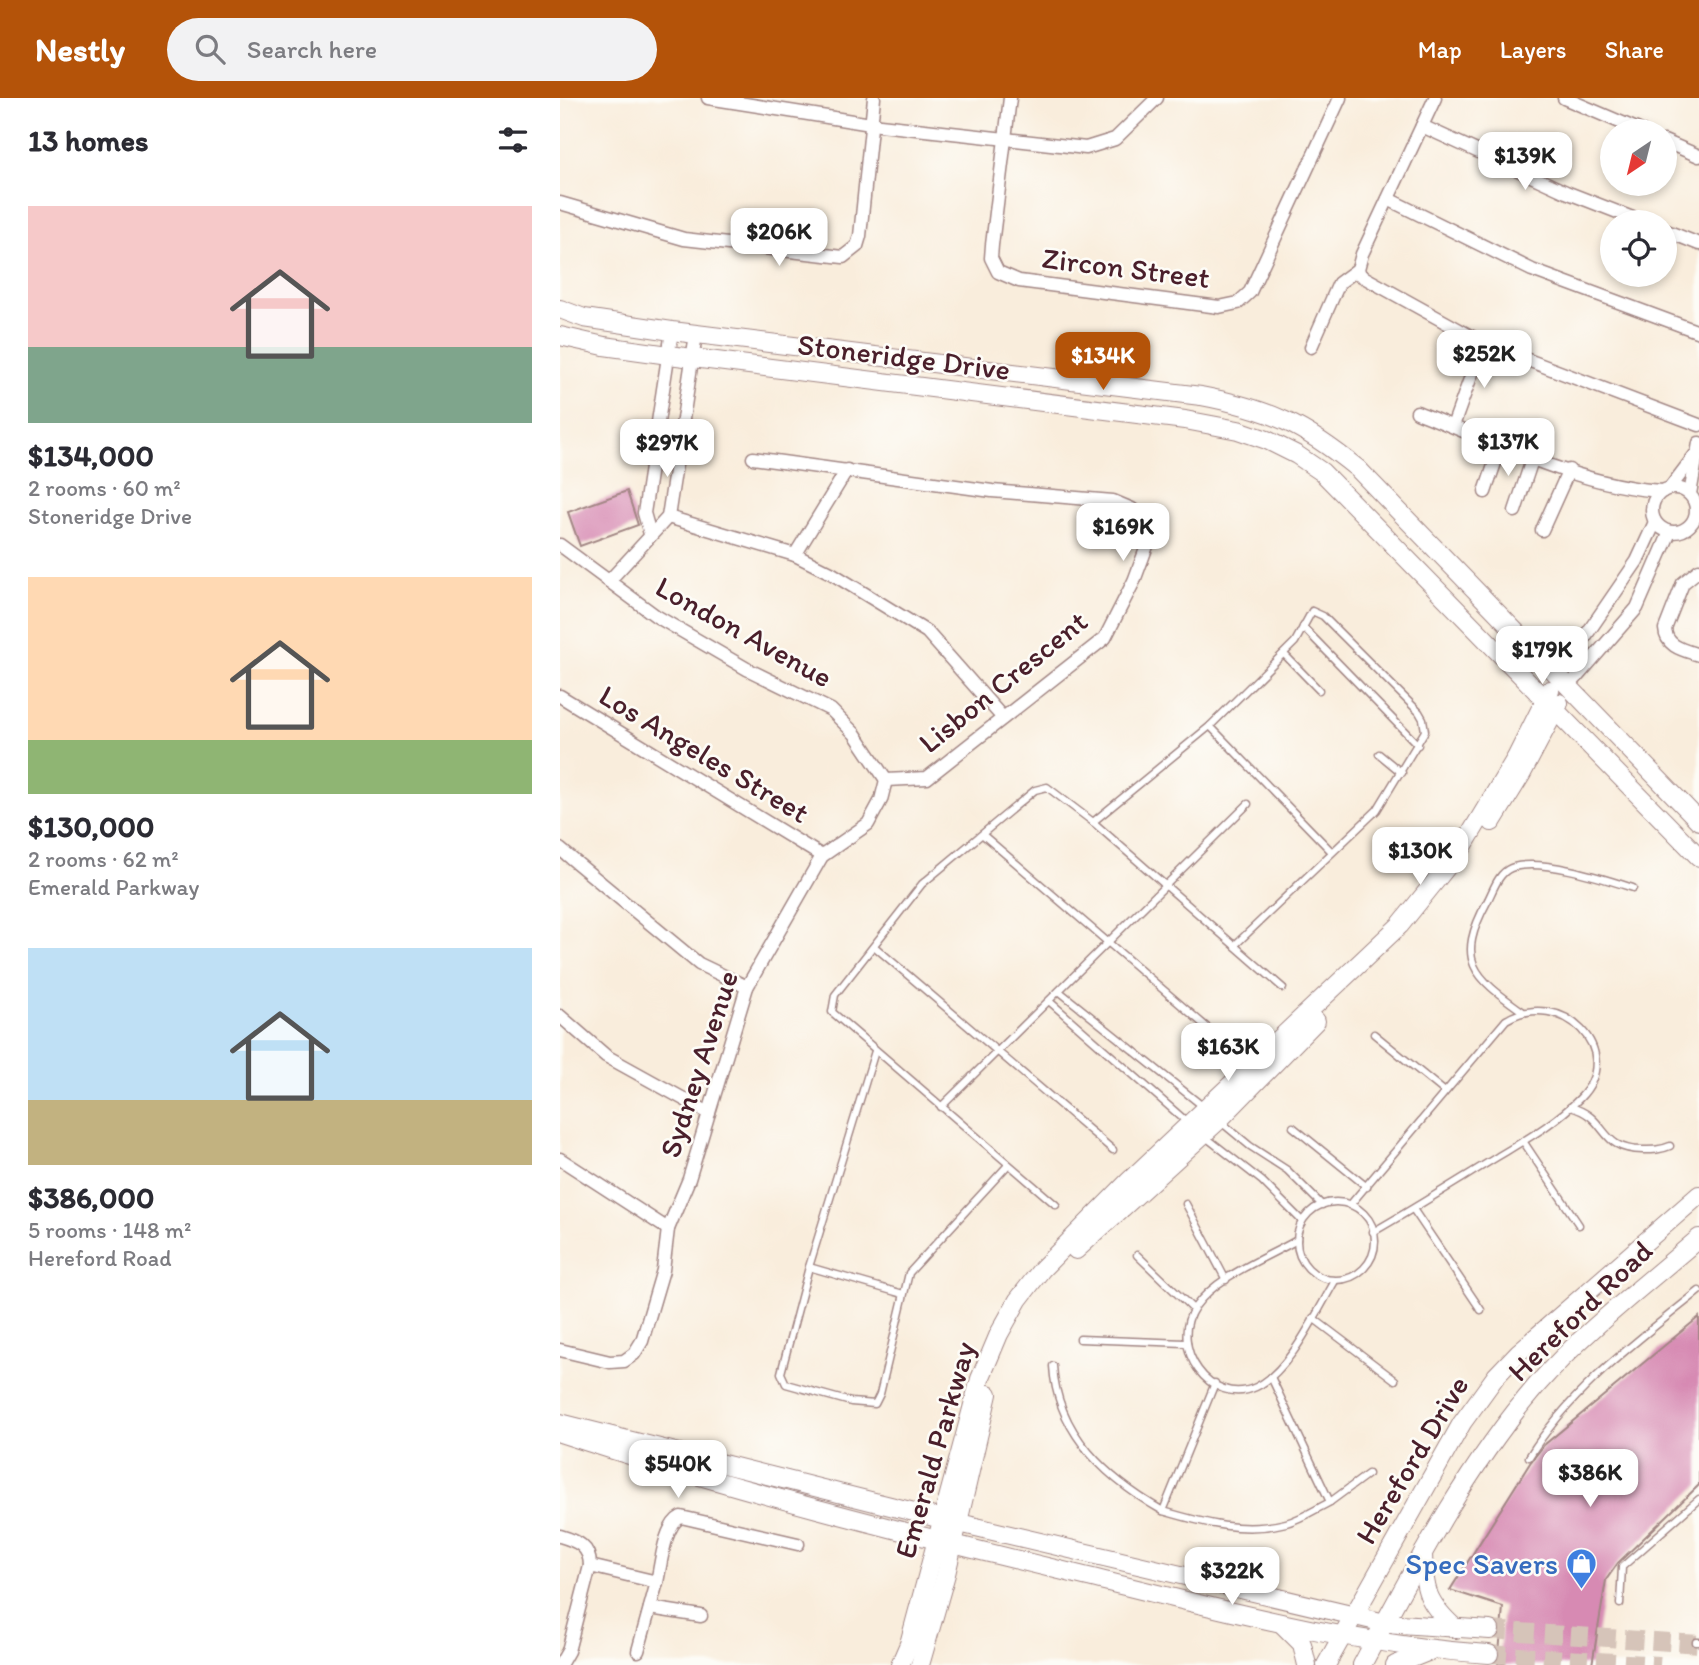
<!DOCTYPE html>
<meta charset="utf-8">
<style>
body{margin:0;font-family:Itim,sans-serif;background:#f2f2f3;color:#2b2b33;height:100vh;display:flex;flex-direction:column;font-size:26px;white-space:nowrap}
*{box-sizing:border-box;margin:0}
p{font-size:23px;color:#7c7c81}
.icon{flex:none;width:38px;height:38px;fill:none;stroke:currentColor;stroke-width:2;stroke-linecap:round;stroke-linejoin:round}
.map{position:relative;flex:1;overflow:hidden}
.drawer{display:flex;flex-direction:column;background:#fff;width:560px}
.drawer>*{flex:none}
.needle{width:46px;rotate:215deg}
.fabs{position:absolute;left:1040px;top:21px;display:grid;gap:14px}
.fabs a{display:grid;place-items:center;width:77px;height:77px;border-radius:50%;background:#fff;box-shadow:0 4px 10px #0003;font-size:35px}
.price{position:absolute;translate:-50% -60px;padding:0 16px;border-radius:14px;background:#fff;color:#222;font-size:23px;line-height:46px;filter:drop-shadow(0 2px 4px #0008)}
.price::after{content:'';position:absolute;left:50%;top:42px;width:21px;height:16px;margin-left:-10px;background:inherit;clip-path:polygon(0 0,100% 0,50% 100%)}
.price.current{background:#b45309;color:#fff}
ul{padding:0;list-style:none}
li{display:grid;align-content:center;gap:14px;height:371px;padding:0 28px}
li span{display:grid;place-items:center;height:217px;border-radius:0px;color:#555}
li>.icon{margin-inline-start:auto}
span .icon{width:126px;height:126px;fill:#fffc;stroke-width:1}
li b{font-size:30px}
h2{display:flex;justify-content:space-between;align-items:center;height:84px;padding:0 28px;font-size:30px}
header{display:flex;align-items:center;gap:42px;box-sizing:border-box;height:98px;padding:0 35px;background:#b45309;color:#fff}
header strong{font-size:33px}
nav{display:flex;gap:38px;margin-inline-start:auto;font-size:24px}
.search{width:490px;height:63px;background:#f2f2f3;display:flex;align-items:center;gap:18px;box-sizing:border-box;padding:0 24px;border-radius:38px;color:#7c7c81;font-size:26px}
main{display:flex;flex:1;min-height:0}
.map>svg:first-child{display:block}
.building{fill:#d78ab3}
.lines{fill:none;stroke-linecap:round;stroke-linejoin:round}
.secondary-tunnel{stroke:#d6c4b9;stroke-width:18;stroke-dasharray:18 9;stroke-linecap:butt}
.lane-casing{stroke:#a28684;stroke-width:9}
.street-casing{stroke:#a28684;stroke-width:15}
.secondary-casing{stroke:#a28684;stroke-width:20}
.lane{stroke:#fff;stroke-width:6}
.street{stroke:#fff;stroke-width:12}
.secondary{stroke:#fff;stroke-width:18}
.labels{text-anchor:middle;stroke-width:5;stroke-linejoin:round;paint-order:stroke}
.street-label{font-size:30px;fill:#4a1f2b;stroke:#fdfcf7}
.shop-label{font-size:30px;fill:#366cbe;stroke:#fdfcf7;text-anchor:end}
</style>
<header>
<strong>Nestly</strong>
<div class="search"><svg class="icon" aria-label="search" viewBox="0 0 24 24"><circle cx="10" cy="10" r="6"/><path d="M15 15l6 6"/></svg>Search here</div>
<nav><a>Map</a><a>Layers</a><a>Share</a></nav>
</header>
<main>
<section class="drawer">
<h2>13 homes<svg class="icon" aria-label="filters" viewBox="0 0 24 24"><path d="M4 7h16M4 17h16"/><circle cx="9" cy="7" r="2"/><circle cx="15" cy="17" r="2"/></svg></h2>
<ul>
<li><span style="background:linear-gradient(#f6c9c9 65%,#7fa58c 0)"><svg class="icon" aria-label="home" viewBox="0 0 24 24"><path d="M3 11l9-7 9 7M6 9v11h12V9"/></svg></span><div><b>$134,000</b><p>2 rooms · 60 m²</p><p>Stoneridge Drive</p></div></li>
<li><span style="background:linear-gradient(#ffd9b3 75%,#8fb573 0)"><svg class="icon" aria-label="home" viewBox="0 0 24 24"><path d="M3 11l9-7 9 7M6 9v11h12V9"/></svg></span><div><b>$130,000</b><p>2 rooms · 62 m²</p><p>Emerald Parkway</p></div></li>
<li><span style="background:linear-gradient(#bfe0f5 70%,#c2b280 0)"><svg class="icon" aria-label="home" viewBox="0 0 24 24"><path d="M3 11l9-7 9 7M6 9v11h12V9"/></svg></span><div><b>$386,000</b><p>5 rooms · 148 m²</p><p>Hereford Road</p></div></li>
</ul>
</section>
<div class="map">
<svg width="1139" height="1567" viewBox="0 0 1139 1567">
<rect width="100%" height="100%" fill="#fdfcf7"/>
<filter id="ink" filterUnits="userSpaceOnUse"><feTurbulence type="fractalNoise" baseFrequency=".0143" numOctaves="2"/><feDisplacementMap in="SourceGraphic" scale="14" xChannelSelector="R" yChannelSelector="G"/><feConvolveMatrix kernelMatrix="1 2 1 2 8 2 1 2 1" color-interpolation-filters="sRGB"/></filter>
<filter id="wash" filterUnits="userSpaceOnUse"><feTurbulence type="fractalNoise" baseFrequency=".00686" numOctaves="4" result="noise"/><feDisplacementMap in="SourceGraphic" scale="28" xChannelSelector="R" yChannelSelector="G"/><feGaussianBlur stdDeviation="1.57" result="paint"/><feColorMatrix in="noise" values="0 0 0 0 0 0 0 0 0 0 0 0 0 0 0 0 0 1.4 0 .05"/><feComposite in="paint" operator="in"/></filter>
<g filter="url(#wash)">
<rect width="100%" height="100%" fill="#f9eddc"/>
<g id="blocks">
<!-- building -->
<g class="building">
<polygon points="67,393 78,427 20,448 8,414"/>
<polygon points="1139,1219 1139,1387 1058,1465 1046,1482 1032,1567 938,1567 943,1509 890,1492 970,1365 984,1347"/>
</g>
</g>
</g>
<g filter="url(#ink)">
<use href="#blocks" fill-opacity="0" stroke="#a28684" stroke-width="2"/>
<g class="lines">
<!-- secondary-tunnel -->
<g class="secondary-tunnel">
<polyline points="930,1532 1139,1546"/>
<polyline points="929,1556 1100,1567"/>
</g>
<defs>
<g id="lane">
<polyline points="743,529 858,647"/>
<polyline points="724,556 759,592"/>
<polyline points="650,628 772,754"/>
<polyline points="819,656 842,675"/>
<polyline points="533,724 650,628 735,544 752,513 763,518 859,614 863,621 865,633 817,712 675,847"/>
<polyline points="423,737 663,943"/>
<polyline points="315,849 553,1052"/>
<polyline points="499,893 645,1010"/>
<polyline points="489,903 627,1024"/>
<path d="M962 913C913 878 895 863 927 804 933 793 938 775 951 770 979 759 1045 781 1073 790"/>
<polyline points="814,936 885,994"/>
<polyline points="315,953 249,1169 221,1275 226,1286 291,1304 315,1306 320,1296 349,1175 448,1067"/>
<polyline points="381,1009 688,706"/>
<path d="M1010 1009C1050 1019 1037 1052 1083 1052 1093 1052 1101 1052 1110 1048"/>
<polyline points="661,1024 690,1048 727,1072 762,1107"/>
<polyline points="733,1029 807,1089"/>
<polyline points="643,1037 702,1083 742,1123"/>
<polyline points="963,1043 1019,1127"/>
<circle cx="776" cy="1143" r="39"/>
<polyline points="626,1106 666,1182"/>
<polyline points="496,1107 272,914 275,897 362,786 475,692 487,689 533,724 723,890"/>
<path d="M790 1107 946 922C1002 889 1066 954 1020 1000 997 1024 965 1042 937 1059 896 1084 855 1110 813 1134"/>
<polyline points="853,1111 921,1212"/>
<path d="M737 1142C704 1161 657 1178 635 1209 608 1248 650 1310 696 1289 730 1273 756 1215 775 1183"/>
<polyline points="577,1157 633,1211"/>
<polyline points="249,1169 343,1196"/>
<polyline points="753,1220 835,1282"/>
<polyline points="520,1241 625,1245"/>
<path d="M493 1268C497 1336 547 1381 603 1413"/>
<polyline points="711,1279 770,1404 808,1376"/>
<path d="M655 1285 603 1413C644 1425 683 1436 726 1425 741 1421 756 1411 770 1404"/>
<path d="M969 1359C1011 1291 1077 1243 1139 1193"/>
<polyline points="1060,1506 1062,1469 1139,1401"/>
<polyline points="1136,1544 1139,1544"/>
</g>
<g id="street">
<polyline points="148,0 311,26 526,50 555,41 597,0"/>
<polyline points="450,0 432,147 431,160 438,174 459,183 659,209 678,205 690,194 780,0"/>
<polyline points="875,0 802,156 798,171 800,177 923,245 1139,327"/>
<polyline points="1004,0 1081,33"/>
<polyline points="862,28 1006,94 1083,124"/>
<polyline points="1104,43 1139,58"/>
<polyline points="828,101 972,172 1139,234"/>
<polyline points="0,105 124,141 283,159 297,148 300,138 314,0"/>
<polyline points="1104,132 1139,146"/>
<polyline points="751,249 779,185 798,171"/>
<path d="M857 314C933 344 1022 389 1103 393"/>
<polyline points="893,328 923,245"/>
<polyline points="193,360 432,393 553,403 572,411 584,429 587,448 574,483 545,540 367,680 326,682"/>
<circle cx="1114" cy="412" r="22"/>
<polyline points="1110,390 1135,357"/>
<polyline points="925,394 941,347"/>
<polyline points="1130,396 1139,345"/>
<polyline points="955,413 973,359"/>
<polyline points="108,419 235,457 271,475 367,534 443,620"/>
<polyline points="982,432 1009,372"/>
<polyline points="90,436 84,415 112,233"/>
<polyline points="0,447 96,518 187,571 271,612 295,636 326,682"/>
<polyline points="235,457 287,372"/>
<path d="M1139 472 1123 485 1105 531C1106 549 1124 552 1139 557"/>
<polyline points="49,483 108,419 136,236"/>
<polyline points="998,578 1077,463 1095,424"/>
<polyline points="1008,589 1077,510 1110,434"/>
<polyline points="0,598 262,758"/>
<polyline points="0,751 139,866 187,889"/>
<polyline points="0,918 46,958 149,1015"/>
<polyline points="0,1061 108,1131"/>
<polyline points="0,1252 50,1264 64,1263 74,1256 82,1243 103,1172 108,1131 129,1081 187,889 262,758 308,726 321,702 326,682"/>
<path d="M0 1438C17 1443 30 1448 30 1468L8 1553 0 1567"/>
<path d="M30 1468 97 1484C101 1467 104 1427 121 1419L238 1446"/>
<polyline points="90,1510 141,1518"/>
<polyline points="78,1553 97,1484"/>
</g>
<g id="secondary">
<path d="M0 211 24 220 112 233 641 298C710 311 744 327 798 371L1139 723"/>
<polyline points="0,238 44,248 109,257 625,322 678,332 707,342 737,357 762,374 1139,759"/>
<polyline points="932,724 961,677 999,605"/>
<polyline points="516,1152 659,1022 756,923"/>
<polyline points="0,1325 382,1421 825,1525 930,1532"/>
<path d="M0 1335C171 1391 345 1435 520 1477 656 1510 789 1547 929 1556"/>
<path d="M863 1455C864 1493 867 1505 896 1531"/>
<polyline points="723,1527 742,1546 747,1567"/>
<polyline points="340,1567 349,1546 420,1281 439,1236 458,1202 482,1171 568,1084 840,827 902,750 956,660 990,592"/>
<polyline points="360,1567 386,1476 428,1296"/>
<polyline points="766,1567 902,1325 936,1278 959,1254 1139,1097"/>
<path d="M802 1567C854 1470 905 1371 977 1287 1024 1233 1085 1187 1139 1140"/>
<polyline points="835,1567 870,1553"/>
</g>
</defs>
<!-- lane casing -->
<use href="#lane" class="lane-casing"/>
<!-- street casing -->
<use href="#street" class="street-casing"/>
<!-- secondary casing -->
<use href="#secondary" class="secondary-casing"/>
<!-- lane -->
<use href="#lane" class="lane"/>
<!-- street -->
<use href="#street" class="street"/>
<!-- secondary -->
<use href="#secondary" class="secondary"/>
</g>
</g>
<!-- icons -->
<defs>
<symbol id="shop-pin" viewBox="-11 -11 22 30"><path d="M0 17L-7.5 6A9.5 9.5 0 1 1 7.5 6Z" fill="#3f7fe0" stroke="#fdfcf7"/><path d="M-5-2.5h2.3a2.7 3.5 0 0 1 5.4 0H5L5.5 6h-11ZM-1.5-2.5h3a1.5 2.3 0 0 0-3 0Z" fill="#fff"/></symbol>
</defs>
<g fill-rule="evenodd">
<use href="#shop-pin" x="1004" y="1448" width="35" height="47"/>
</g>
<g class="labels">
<!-- street labels -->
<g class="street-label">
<text transform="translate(566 170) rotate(7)" y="10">Zircon Street</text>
<text transform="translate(344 259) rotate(7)" y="10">Stoneridge Drive</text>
<text transform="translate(184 534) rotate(29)" y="10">London Avenue</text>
<text transform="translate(443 584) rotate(-39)" y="10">Lisbon Crescent</text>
<text transform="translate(144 656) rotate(31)" y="10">Los Angeles Street</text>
<text transform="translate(139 966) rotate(-72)" y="10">Sydney Avenue</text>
<text transform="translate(1020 1213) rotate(-44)" y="10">Hereford Road</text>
<text transform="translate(375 1352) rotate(-74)" y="10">Emerald Parkway</text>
<text transform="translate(852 1362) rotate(-59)" y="10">Hereford Drive</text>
</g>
<!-- shop labels -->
<g class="shop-label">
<text x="998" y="1476">Spec Savers</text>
</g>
</g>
</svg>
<div class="fabs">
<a><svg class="needle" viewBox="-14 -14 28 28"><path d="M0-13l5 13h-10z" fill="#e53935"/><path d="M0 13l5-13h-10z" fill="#7c7c81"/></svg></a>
<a><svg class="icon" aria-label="locate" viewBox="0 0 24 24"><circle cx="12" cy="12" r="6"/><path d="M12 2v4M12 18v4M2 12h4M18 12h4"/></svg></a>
</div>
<b class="price" style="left:965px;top:94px">$139K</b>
<b class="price" style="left:219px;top:170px">$206K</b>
<b class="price" style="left:924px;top:292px">$252K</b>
<b class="price current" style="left:543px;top:294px">$134K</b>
<b class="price" style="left:948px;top:380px">$137K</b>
<b class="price" style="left:107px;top:381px">$297K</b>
<b class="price" style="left:563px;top:465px">$169K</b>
<b class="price" style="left:982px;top:588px">$179K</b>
<b class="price" style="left:860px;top:789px">$130K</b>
<b class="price" style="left:668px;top:985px">$163K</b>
<b class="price" style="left:118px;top:1402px">$540K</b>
<b class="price" style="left:1030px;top:1411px">$386K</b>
<b class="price" style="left:672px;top:1509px">$322K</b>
</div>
</main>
